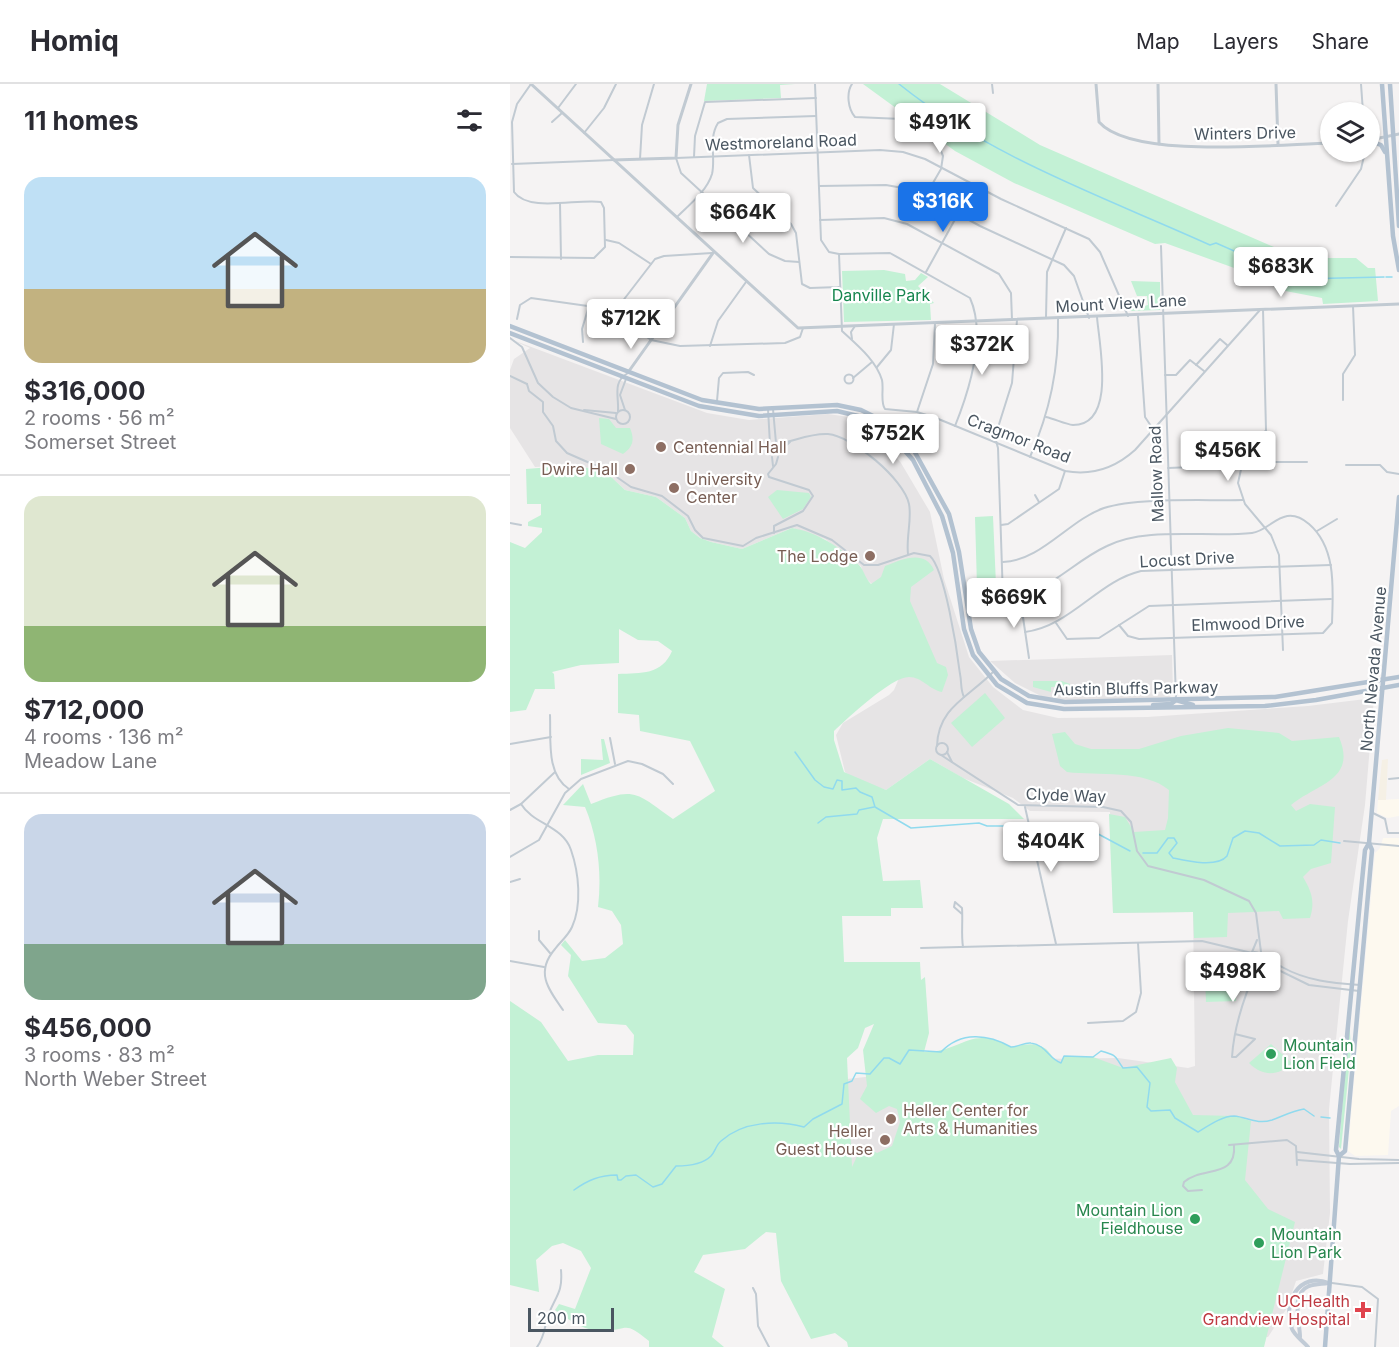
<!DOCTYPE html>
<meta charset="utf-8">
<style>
body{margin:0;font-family:Inter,sans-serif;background:#f7f7f7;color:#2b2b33;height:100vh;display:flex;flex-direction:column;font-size:22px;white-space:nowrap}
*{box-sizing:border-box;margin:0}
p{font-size:20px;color:#7c7c81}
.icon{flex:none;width:33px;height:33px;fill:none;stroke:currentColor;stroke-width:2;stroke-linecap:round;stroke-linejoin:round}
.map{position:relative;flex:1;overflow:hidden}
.details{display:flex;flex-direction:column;background:#fff;width:510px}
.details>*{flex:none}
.buttons{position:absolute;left:810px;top:18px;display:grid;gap:12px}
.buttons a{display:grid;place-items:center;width:60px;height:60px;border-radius:50%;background:#fff;box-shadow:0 2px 4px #0004;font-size:30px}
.scale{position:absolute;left:18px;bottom:15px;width:86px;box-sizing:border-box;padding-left:6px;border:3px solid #4a5661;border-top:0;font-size:16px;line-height:21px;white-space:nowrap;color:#4a5661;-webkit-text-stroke:4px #fff;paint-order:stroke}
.price{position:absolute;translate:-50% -51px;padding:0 14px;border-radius:6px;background:#fff;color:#222;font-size:20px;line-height:39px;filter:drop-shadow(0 2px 3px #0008)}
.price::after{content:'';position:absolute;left:50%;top:36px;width:18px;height:14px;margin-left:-9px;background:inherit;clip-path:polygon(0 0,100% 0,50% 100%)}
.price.on{background:#1a73e8;color:#fff}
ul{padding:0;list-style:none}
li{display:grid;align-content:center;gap:12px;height:318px;padding:0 24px}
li+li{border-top:2px solid #e1e1e2}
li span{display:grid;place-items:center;height:186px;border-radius:18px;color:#555}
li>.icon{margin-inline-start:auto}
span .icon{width:108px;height:108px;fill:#fffc;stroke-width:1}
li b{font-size:26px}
h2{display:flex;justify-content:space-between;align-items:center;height:72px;padding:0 24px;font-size:26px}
header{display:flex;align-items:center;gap:36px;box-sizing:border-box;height:84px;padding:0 30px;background:#fff;border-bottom:2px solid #e1e1e2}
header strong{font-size:28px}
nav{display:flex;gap:33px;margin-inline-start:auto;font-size:21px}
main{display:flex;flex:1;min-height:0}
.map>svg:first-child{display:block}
.commercial{fill:#fdf9ef}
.education{fill:#e6e4e5}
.green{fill:#c3f1d5;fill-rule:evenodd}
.sand{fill:#f5f0e5}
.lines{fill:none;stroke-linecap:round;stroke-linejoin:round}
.stream{stroke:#90daee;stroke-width:1.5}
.minor{stroke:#c1cad2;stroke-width:2}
.tertiary{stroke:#c1cad2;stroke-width:3}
.secondary{stroke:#c1cbd6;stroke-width:4}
.primary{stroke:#b3c2d1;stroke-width:4.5}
.education-dot{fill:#8d6e63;stroke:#fff;stroke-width:2}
.leisure-dot{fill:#2e9e5b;stroke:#fff;stroke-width:2}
.health-dot{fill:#e0444e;stroke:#fff;stroke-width:2}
.labels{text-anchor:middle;stroke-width:4.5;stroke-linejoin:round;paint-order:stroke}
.street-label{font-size:16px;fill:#4a5661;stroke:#fff}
.park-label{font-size:16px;fill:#17864f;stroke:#fff}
.education-label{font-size:16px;fill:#785e54;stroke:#fff;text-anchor:start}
.leisure-label{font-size:16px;fill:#27864d;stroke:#fff;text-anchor:start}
.health-label{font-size:16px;fill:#be3a42;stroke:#fff;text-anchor:end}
</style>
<header>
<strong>Homiq</strong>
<nav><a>Map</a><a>Layers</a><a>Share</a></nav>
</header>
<main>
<section class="details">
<h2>11 homes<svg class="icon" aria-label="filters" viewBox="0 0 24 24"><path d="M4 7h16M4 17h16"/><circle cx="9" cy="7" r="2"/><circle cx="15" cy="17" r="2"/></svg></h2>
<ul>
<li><span style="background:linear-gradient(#bfe0f5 60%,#c2b280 0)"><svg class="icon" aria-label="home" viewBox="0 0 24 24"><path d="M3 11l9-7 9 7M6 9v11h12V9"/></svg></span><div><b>$316,000</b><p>2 rooms · 56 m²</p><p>Somerset Street</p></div></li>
<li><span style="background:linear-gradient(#dfe7d0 70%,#8fb573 0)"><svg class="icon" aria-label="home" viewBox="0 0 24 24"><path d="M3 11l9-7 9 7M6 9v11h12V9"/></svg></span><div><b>$712,000</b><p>4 rooms · 136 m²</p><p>Meadow Lane</p></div></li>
<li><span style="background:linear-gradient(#c9d6e8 70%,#7fa58c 0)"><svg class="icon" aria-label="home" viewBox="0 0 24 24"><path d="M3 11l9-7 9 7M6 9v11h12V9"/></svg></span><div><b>$456,000</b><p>3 rooms · 83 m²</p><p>North Weber Street</p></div></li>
</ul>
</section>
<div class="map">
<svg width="889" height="1263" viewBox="0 0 889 1263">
<rect width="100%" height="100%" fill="#f5f3f3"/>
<!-- commercial -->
<g class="commercial">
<polygon points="889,715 889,732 878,734 867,729 868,716"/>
<polygon points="873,754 889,754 889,1022 881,1027 878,1071 845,1072 838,1067 845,987 865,769 870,764"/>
</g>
<!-- education -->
<g class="education">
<polygon points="0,255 197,329 239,336 318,330 339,333 362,342 391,379 420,428 434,495 459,573 483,603 513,626 548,634 637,633 798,622 864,614 855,721 838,837 823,985 819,1025 820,1129 813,1190 786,1197 777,1224 758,1253 684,1255 357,1157 318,997 524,975 608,974 678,984 685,982 683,828 603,829 600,728 520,727 503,714 453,694 420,675 376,706 346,696 335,688 326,651 333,639 379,611 384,606 390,592 362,500 354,493 351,482 315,455 289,446 282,444 232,465 201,458 190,454 181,447 175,434 146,413 115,406 97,389 66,381 25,383 0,344 0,286 4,275 20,264"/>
<polygon points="662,571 663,608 660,613 572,617 535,614 505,599 480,577"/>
</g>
<!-- green -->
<g class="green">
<polygon points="197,0 285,0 270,1 271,14 194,17"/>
<polygon points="353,0 430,0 530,61 789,174 846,174 858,184 865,184 868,217 813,220 812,214 765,205 766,203 727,185 655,159 645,160 504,99 445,67"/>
<polygon points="374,186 395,190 396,197 405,196 411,189 418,193 408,202 424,219 420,220 421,236 334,238 332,187"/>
<polygon points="621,197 650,198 650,226 619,227 617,223 629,219 630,223 638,221 637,212 627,212"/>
<path d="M89 334 99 335 106 344H120C125 356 123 363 113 370L91 360Z"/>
<path d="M66 381 97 389 115 406 146 413 175 434 181 447 190 454 201 458 232 465 282 444C307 448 330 463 349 481 354 486 355 494 361 500L371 493 375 482C392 475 415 465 424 486L401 503 400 517 427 579 436 583 438 591 432 608C420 606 412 593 399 593 381 593 338 634 324 647V656L334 688 376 706 420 675 499 720 514 735H373L367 754 373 797 410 796 413 824H381V832H332L334 878H410L411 896 415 893 419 949 414 968C454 968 459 940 501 963 514 961 525 957 536 965 542 970 542 976 550 979L554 972 583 973 613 984 661 974 667 984 665 998 683 1031 725 1032 741 1037 735 1096 758 1125 785 1138 754 1263H338L337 1258 325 1249 301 1255 271 1197 266 1149 256 1148 235 1165 193 1171 184 1188 215 1205 202 1253 214 1263H139V1257C113 1236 120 1246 92 1247 77 1248 57 1235 45 1226L49 1220 65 1225 81 1184 71 1167 53 1159 42 1162 26 1176 29 1208 0 1201V917L31 938 58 977 88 971H123L124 951 116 941 88 939 58 892 61 871 51 861 55 856 72 877 95 874 113 860 111 841 102 827 88 823C92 789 88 754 75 723L53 721 73 700 81 720C126 702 126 709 163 735L205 707 180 657 130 647 129 631 108 629V590C131 589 152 591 162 567L148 557 128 556 109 545V579L71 581 42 588 44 590 45 605H25L16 626 0 628V458L15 464 32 448V444L18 442V438L31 431V420H17L16 385ZM364 940 353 966 357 1002 350 1015 366 1029 379 1022 387 1025 390 1038 382 1062 367 1069 356 1063 349 1068 342 1083 337 974 348 964 355 944Z"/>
<polygon points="267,406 299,409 301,413 293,425 273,435 258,413"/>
<polygon points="483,432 486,501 467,502 465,433"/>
<polygon points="523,597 552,597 560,600 561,605 556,610 551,610 552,603 541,603 541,608 523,603"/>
<polygon points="475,609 495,634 462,663 441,639"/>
<path d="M718 644 769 649 782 657 829 653C847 696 808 699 781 721L786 727 800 720 825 723 821 779 801 785 793 793C802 808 805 818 800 834L773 835 769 827 718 829 717 853 684 854 683 828 603 829 599 730 615 733 624 748 655 746 658 734 659 706C634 685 588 692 557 688L550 682 542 650 555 648 565 660 581 665H629L671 652Z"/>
<polygon points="91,655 94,655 100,679 71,691 71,675 93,676"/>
<polygon points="724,870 726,917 696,918 694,871"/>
<polygon points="839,932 841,965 831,1065 829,1063"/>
<path d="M761 960 782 979C769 992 753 993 739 979Z"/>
</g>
<!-- sand -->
<polygon class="sand" points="878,675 876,716 868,716 872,676"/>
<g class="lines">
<!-- stream -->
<g class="stream">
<path d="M389 0C481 74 594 113 700 161L706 159 788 195 874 193"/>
<polyline points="876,193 882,193"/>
<polyline points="285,668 305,696 314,703 323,705 327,696 332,697 332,706 346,704 350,708 362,713 365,723 401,744 469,739 477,742 511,742 519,751"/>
<polyline points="308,739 316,733 347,730 349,726 364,723"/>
<polyline points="525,750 551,748 559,743 577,744 620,767"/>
<path d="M633 769H647L658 754H664L667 759 659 769 663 774C677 777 707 784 717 772L723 754 735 747 749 749 770 762 804 761 811 756 830 759"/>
<polyline points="811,1033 820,1034"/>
<path d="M64 1106C78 1096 90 1091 107 1091L108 1096H111L116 1092 126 1091 143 1103 152 1100 166 1082C177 1082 192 1081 201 1072 205 1068 206 1061 211 1057 233 1037 268 1036 294 1043L303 1035 332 1020 334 1000 342 997 346 989 360 990 374 974H379L390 980 399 966 431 968C451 947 478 950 501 963 508 963 515 958 521 959 536 961 539 975 551 979L554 972 583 973 591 967C609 972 604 972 613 984L627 983 640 999 637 1023 641 1027 660 1026 665 1034 688 1048C698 1042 712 1032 724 1032 737 1033 747 1041 762 1036 773 1032 782 1027 794 1025L804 1032"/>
</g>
<!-- minor -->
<g class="minor">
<path d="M305 0 311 156 319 168 329 170 332 247C347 261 366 276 372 296 374 305 370 318 375 325L407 328 426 334 555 387C582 392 605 384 625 366L750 226"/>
<path d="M342 0C336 9 338 25 345 33L392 35 428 60 433 72 431 85 416 111"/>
<polyline points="482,0 483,9"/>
<polyline points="851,0 853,28"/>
<polyline points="48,24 66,0"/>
<polyline points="42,38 52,29"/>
<polyline points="74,49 94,24 106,0"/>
<polyline points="239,71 243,104 281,140 286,149 292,200 300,204 329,203"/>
<polyline points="184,73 185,52 195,18 306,14"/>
<polyline points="130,75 132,41 144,0"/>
<polyline points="2,80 104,76"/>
<polyline points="309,102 376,101 404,106 470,142 554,181 564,192 579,234"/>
<polyline points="50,119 51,175"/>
<polyline points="826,122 851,85 855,68"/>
<path d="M167 133C179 121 197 107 202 90 206 73 198 55 208 39L217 35 306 32"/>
<polyline points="310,136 374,134 397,140 489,190 501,209 502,236"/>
<polyline points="96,156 109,159 141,180"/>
<polyline points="651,162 666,615"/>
<path d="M329 170 380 169 460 214C477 252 459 307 445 342"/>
<path d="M0 173 84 174 95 163 94 124 91 118C69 114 19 129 4 108L2 38 7 20 21 0"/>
<polyline points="289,178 275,177 259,170 171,89 166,74 370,66 393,68 415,75 491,115 579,155 590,168 618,232"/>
<polyline points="416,188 448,130"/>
<polyline points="753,225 756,346 732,381 728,399 735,420 761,451 769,471 773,566"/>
<polyline points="105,227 145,175 154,172 202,169"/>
<polyline points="628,232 635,333 643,345"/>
<polyline points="536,233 537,188 556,144"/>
<polyline points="7,235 10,221 21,214 99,225 141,256 170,262 275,259 290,253 293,244"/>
<path d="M507 236 502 299 485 353 488 364 493 514C537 512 560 479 597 462 636 442 698 454 742 449 761 447 773 418 799 440 827 464 823 506 822 539L813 549 629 555 618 552 609 541"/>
<polyline points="0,254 12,263 28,299 43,313 61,324 106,335"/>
<polyline points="342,255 341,248 345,242"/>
<polyline points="73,258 72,245 79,222"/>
<polyline points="200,262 208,237 236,198"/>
<polyline points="686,281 710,255 717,261"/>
<polyline points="367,283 381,266 384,240"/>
<circle cx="339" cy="295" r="4.5"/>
<polyline points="655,291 666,291 680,276 694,287"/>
<polyline points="0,292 17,300"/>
<polyline points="343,294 362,278"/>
<path d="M17 300 19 307 33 318V328L43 342 46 357 57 369 98 387 121 403 152 412 178 432 185 446 193 454 233 462 246 454 287 441 322 456 354 481H368L404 469 420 472C435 486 447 566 450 590 452 599 450 605 454 613"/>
<polyline points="833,316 833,290 845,271 843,222"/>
<polyline points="207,317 209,294 213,289 238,288 244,291"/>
<polyline points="258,325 260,360"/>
<polyline points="263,325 266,359"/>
<circle cx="113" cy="333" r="7"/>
<polyline points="74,326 106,329"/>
<polyline points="115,326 110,311 116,295"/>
<path d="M108 327C109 312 102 298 118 289"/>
<polyline points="407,328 423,280 425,239"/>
<path d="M536 333C545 335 555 340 563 341 607 341 589 260 587 233"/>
<polyline points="756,346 757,374 761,378 797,378"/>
<path d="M268 360C285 357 300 349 318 350 342 352 394 395 399 420 402 436 396 453 398 470"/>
<polyline points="271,366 280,358"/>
<polyline points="262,373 263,382"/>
<path d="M520 373C540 327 549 284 548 235"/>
<polyline points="836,381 870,381 877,388 889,390"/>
<polyline points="658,384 732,381"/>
<polyline points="525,411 529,418"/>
<polyline points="0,439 11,441"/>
<polyline points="491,441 498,440 549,405 555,387"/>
<polyline points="807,447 827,435"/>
<polyline points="264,449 264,442 293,427 303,412 299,406 259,393 258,390 266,380 268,373"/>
<path d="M493 478C531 477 559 436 594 424 627 413 696 417 733 416"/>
<polyline points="510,513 519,574"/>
<polyline points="546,539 557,555 589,554 639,522 821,515"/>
<path d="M515 548C561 542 588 497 631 487L821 481"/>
<path d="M40 631C41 656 36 690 59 705"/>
<polyline points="100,654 105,680"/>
<circle cx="432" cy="665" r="6"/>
<polyline points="0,660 41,653"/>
<path d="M427 662C428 623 459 613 483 588"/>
<polyline points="437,668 442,678"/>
<polyline points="431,671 508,721 593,723 611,727 621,738 627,767 638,782 694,796 739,817 746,829 751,868"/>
<polyline points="879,695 889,694"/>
<path d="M11 720C23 740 53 742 61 766 69 789 72 821 62 843 58 852 50 858 45 865 25 888 38 905 53 926"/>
<polyline points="515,723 546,860"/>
<polyline points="0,726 11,720 45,688"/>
<polyline points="863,729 875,735 878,749 889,749"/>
<polyline points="834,757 889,762"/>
<polyline points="0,773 29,756 55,709 71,695 118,677 132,680 153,690 163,700"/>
<polyline points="0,798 10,795"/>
<path d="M452 830 444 823 445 818 452 824C453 837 451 850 453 863"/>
<polyline points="29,847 29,856 40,869"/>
<polyline points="411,864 692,857 742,869"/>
<path d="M744 868C753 868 764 879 772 883 797 897 822 899 850 901"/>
<polyline points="0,877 34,883"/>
<polyline points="742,879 758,881 799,901 849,907"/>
<polyline points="742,892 740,873 747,856"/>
<polyline points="578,939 613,937 626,928 631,909 628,859"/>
<path d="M725 950 745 955 726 973H722C724 941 735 910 748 881"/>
<polyline points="719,1061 777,1056 786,1062 787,1081"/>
<polyline points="787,1068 849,1075 889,1076"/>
<polyline points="788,1076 840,1080 889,1079"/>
<path d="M692 1106 678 1107 673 1102 674 1098C692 1082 727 1095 724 1061"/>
<polyline points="822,1199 852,1203 868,1215 865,1263"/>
<polyline points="243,1204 246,1210 248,1242 259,1263"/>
<path d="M27 1263C35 1252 34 1244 38 1232 45 1212 53 1210 51 1186"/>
</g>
<!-- tertiary -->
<g class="tertiary">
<polyline points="21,0 288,244 889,220"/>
<path d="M586 0 589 38C622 76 770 60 820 59"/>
<polyline points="648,0 649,60"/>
<polyline points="766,0 768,60"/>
<polyline points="860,56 889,50"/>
<polyline points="104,76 166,74 168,41 181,0"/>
<polyline points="119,287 203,169"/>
</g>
<!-- secondary -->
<g class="secondary">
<path d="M790 1253C790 1238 780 1210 799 1202 805 1200 812 1200 818 1199"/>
<path d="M798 1263C793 1257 785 1252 782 1245 772 1219 789 1187 819 1199"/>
</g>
<!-- primary -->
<g class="primary">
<polyline points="872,0 883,152 889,186"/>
<polyline points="880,0 889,142"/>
<polyline points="860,57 871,61 875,68"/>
<polyline points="0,242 192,316 249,325 327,321 351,326 375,338 402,363 439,430 449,468 461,545 469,568 491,595 519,612 555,618 765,613 889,593"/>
<polyline points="0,249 189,322 249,332 327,327 348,332 378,348 403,376 432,432 443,469 454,545 463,571 487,601 517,619 554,625 755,622 806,616 889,601"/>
<polyline points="666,616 683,621"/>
<polyline points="643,621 661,620 666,616"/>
<polyline points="829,1072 835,1067 862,766 859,759 889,413"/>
<polyline points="815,1263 829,1072 826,1066 855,766 859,759"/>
</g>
</g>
<!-- markers -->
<g class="education-dot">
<circle cx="151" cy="363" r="6"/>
<circle cx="120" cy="385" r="6"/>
<circle cx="164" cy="404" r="6"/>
<circle cx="360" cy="472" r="6"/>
<circle cx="381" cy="1035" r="6"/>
<circle cx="375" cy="1056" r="6"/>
</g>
<g class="leisure-dot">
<circle cx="761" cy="970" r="6"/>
<circle cx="685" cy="1135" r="6"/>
<circle cx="749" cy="1159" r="6"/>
</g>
<path class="health-dot" d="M850 1217h6v6h6v6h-6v6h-6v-6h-6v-6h6z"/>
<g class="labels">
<!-- street labels -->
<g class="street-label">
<text transform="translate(735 49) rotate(-1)" y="6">Winters Drive</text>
<text transform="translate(271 58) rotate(-2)" y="6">Westmoreland Road</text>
<text transform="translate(611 219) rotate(-3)" y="6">Mount View Lane</text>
<text transform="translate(509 354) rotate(21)" y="6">Cragmor Road</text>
<text transform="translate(646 390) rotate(-92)" y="6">Mallow Road</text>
<text transform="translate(677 475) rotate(-3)" y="6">Locust Drive</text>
<text transform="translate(738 539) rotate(-2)" y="6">Elmwood Drive</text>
<text transform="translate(863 585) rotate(-85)" y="6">North Nevada Avenue</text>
<text transform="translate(626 604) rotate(-1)" y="6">Austin Bluffs Parkway</text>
<text transform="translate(556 711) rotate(2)" y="6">Clyde Way</text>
</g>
<!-- park labels -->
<g class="park-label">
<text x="371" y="217">Danville Park</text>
</g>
<!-- education labels -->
<g class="education-label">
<text x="163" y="369">Centennial Hall</text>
<text x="108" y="391" text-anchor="end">Dwire Hall</text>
<text x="176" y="401">University<tspan x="176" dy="18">Center</tspan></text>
<text x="348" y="478" text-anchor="end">The Lodge</text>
<text x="393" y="1032">Heller Center for<tspan x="393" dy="18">Arts &amp; Humanities</tspan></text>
<text x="363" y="1053" text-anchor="end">Heller<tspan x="363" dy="18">Guest House</tspan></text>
</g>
<!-- leisure labels -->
<g class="leisure-label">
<text x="773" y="967">Mountain<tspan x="773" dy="18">Lion Field</tspan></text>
<text x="673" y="1132" text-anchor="end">Mountain Lion<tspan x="673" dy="18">Fieldhouse</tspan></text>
<text x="761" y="1156">Mountain<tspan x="761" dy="18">Lion Park</tspan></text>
</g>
<!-- health labels -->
<g class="health-label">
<text x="840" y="1223">UCHealth<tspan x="840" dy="18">Grandview Hospital</tspan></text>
</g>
</g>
</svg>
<div class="buttons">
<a><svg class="icon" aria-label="layers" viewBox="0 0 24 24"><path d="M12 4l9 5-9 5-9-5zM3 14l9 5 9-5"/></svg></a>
</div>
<div class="scale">200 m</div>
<b class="price" style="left:430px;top:70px">$491K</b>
<b class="price on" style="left:433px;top:149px">$316K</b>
<b class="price" style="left:233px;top:160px">$664K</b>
<b class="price" style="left:771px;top:214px">$683K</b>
<b class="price" style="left:121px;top:266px">$712K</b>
<b class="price" style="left:472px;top:292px">$372K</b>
<b class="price" style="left:383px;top:381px">$752K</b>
<b class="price" style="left:718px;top:398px">$456K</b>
<b class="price" style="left:504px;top:545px">$669K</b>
<b class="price" style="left:541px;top:789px">$404K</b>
<b class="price" style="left:723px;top:919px">$498K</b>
</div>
</main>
